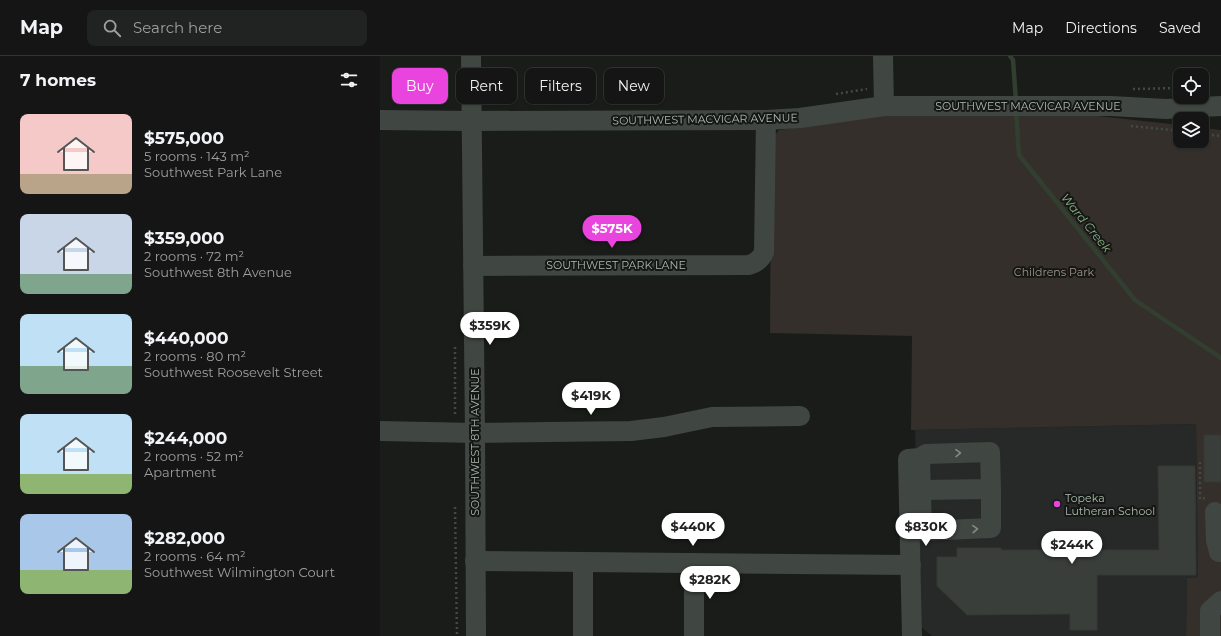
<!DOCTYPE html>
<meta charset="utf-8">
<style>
body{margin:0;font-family:Montserrat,sans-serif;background:#212222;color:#f1f3f6;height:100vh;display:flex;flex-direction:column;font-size:15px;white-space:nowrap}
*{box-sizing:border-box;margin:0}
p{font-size:13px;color:#9d9fa0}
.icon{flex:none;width:22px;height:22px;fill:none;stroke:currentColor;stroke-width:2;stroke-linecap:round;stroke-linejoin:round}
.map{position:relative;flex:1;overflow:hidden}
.panel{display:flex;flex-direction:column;background:#141514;width:380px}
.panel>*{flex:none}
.top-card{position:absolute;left:12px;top:12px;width:380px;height:36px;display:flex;gap:8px}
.fabs{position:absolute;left:793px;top:12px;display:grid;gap:8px}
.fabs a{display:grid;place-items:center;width:36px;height:36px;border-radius:8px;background:#141514;box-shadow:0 1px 3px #0004,0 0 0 1px #333434;font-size:20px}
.price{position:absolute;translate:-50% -34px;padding:0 9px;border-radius:14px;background:#fff;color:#222;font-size:13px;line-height:26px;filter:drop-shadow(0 1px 2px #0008)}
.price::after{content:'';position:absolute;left:50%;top:24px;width:12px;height:9px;margin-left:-6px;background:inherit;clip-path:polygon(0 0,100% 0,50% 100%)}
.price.active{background:#ea44de;color:#fff}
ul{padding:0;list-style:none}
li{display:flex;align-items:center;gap:12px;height:100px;padding:0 20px}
li span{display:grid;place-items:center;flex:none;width:112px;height:80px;border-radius:8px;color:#555}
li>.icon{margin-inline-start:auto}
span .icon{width:48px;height:48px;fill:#fffc;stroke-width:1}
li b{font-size:17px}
h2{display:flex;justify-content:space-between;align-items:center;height:48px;padding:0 20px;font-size:17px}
.tag{padding:0 14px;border-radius:8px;background:#141514;box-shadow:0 1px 3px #0004,0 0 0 1px #333434;font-size:14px;line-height:36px}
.tag.active{background:#ea44de;color:#fff}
header{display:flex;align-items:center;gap:24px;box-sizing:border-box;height:56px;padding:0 20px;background:#141514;border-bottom:1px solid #333434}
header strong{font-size:19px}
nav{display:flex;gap:22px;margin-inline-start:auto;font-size:14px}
.search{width:280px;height:36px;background:#212222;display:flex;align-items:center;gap:10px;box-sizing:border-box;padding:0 14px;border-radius:8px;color:#9d9fa0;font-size:15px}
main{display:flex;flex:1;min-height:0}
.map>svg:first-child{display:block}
.built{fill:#262927}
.green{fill:#342f2a}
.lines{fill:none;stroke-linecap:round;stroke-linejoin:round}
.stream{stroke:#323f30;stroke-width:4.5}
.building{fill:#3a3e3b;stroke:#343835}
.path{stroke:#434a44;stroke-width:2.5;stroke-dasharray:2 3;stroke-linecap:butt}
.minor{stroke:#404641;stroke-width:20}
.oneway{stroke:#818c82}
.poi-dot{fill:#ea44de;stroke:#151715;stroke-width:1.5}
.labels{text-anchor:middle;stroke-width:4;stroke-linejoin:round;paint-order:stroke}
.street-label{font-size:11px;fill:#adbbae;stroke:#151715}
.park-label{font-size:11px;fill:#a49485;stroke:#151715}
.poi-label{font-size:11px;fill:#adbbae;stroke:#151715;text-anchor:start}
.water-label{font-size:12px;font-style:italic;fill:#8cb386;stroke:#151715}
</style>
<header>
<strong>Map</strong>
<div class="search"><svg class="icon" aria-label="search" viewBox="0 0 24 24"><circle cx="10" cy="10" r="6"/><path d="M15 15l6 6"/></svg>Search here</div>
<nav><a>Map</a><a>Directions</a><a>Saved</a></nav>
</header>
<main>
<section class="panel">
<h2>7 homes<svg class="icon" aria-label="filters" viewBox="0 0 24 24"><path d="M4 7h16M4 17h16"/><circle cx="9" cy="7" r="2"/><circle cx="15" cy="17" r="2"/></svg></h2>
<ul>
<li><span style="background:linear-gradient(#f6c9c9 75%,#b9a48a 0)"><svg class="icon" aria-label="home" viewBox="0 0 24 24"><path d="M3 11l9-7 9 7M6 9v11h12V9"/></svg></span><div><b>$575,000</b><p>5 rooms · 143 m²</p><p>Southwest Park Lane</p></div></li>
<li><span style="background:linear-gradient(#c9d6e8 75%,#7fa58c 0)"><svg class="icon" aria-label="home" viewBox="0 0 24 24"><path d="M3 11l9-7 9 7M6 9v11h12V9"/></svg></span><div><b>$359,000</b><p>2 rooms · 72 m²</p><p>Southwest 8th Avenue</p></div></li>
<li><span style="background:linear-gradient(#bfe0f5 65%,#7fa58c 0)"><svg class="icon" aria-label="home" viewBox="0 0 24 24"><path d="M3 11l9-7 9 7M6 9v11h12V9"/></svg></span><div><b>$440,000</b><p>2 rooms · 80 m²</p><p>Southwest Roosevelt Street</p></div></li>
<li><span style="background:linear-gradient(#bfe0f5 75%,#8fb573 0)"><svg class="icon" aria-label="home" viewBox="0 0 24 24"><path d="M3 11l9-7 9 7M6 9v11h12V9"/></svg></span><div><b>$244,000</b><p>2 rooms · 52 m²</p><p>Apartment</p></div></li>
<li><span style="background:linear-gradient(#a9c7e8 70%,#8fb573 0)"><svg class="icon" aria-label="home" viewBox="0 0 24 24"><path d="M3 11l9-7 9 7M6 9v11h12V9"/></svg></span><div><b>$282,000</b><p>2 rooms · 64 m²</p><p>Southwest Wilmington Court</p></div></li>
</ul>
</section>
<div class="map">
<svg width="841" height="580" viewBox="0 0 841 580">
<rect width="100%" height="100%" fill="#1a1c1a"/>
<!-- built -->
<polygon class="built" points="816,368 818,521 807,522 806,580 552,580 541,571 535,374"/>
<!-- green -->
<polygon class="green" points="504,59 718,60 800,69 800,85 822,85 822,72 841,74 841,580 806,580 807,522 818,521 816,368 531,374 532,280 390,277 391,105 394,80 399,74 482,61"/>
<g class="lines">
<!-- stream -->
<g class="stream">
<polyline points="630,0 633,4 636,45"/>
<polyline points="636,55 639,99 755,244 841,302"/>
</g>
</g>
<!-- building -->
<g class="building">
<rect x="824" y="379" width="17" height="47"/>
<polygon points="778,410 815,410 816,519 717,519 717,574 690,574 690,558 587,559 557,530 557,501 577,501 577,492 621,492 621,494 779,494"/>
</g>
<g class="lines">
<!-- path -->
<g class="path">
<polyline points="753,33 800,32"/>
<polyline points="456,38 487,33"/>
<polyline points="751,70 800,75"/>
<polyline points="822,78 841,80"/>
<polyline points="75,291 75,360"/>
<polyline points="820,406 820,443 825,442"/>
<polyline points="75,451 77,580"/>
</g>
<!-- minor -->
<g class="minor">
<polyline points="91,0 95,377 96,580"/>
<polyline points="503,0 504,50"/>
<polyline points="0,64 91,65 386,64 420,62 504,50 731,50 786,53 841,50"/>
<path d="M93 210 369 209C376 207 381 203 384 196L386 64"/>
<polyline points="0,375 95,377 251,375 284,371 332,361 420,360"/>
<polyline points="540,402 546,398 610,396 611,433 541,434"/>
<polyline points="835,456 836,484 839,496 841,496"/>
<polyline points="530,475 542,475 540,402 528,403 532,580"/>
<polyline points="542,475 611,472 611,433"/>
<polyline points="95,505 531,509"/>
<polyline points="314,507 314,580"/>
<polyline points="203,580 203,506"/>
<polyline points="830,580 830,555 841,545"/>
</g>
</g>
<!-- one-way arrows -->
<defs><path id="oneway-chevron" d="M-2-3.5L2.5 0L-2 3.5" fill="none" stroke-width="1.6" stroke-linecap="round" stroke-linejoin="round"/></defs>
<g class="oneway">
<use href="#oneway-chevron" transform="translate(578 397) rotate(-1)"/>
<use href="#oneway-chevron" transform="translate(595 473) rotate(-2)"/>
</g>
<!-- markers -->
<circle class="poi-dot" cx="677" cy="448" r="4"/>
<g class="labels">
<!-- street labels -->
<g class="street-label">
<text x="648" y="54">SOUTHWEST MACVICAR AVENUE</text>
<text transform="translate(325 63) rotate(-1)" y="4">SOUTHWEST MACVICAR AVENUE</text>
<text x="236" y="213">SOUTHWEST PARK LANE</text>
<text transform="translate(95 386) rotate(-90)" y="4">SOUTHWEST 8TH AVENUE</text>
</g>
<!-- park labels -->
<g class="park-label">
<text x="674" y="220">Childrens Park</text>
</g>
<!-- poi labels -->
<g class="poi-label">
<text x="685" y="446">Topeka<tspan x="685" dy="13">Lutheran School</tspan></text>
</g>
<!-- water labels -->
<g class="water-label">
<text transform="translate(706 167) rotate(51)" y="4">Ward Creek</text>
</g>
</g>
</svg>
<div class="fabs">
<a><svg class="icon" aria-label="locate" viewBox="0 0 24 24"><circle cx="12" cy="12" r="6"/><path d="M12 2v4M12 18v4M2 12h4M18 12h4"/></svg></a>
<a><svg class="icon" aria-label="layers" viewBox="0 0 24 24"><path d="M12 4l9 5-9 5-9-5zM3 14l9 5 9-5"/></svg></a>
</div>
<b class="price active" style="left:232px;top:193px">$575K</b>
<b class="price" style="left:110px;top:290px">$359K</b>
<b class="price" style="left:211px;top:360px">$419K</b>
<b class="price" style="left:313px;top:491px">$440K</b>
<b class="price" style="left:546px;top:491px">$830K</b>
<b class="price" style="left:692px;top:509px">$244K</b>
<b class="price" style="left:330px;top:544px">$282K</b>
<div class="top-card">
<a class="tag active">Buy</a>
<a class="tag">Rent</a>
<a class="tag">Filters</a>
<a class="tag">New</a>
</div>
</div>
</main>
